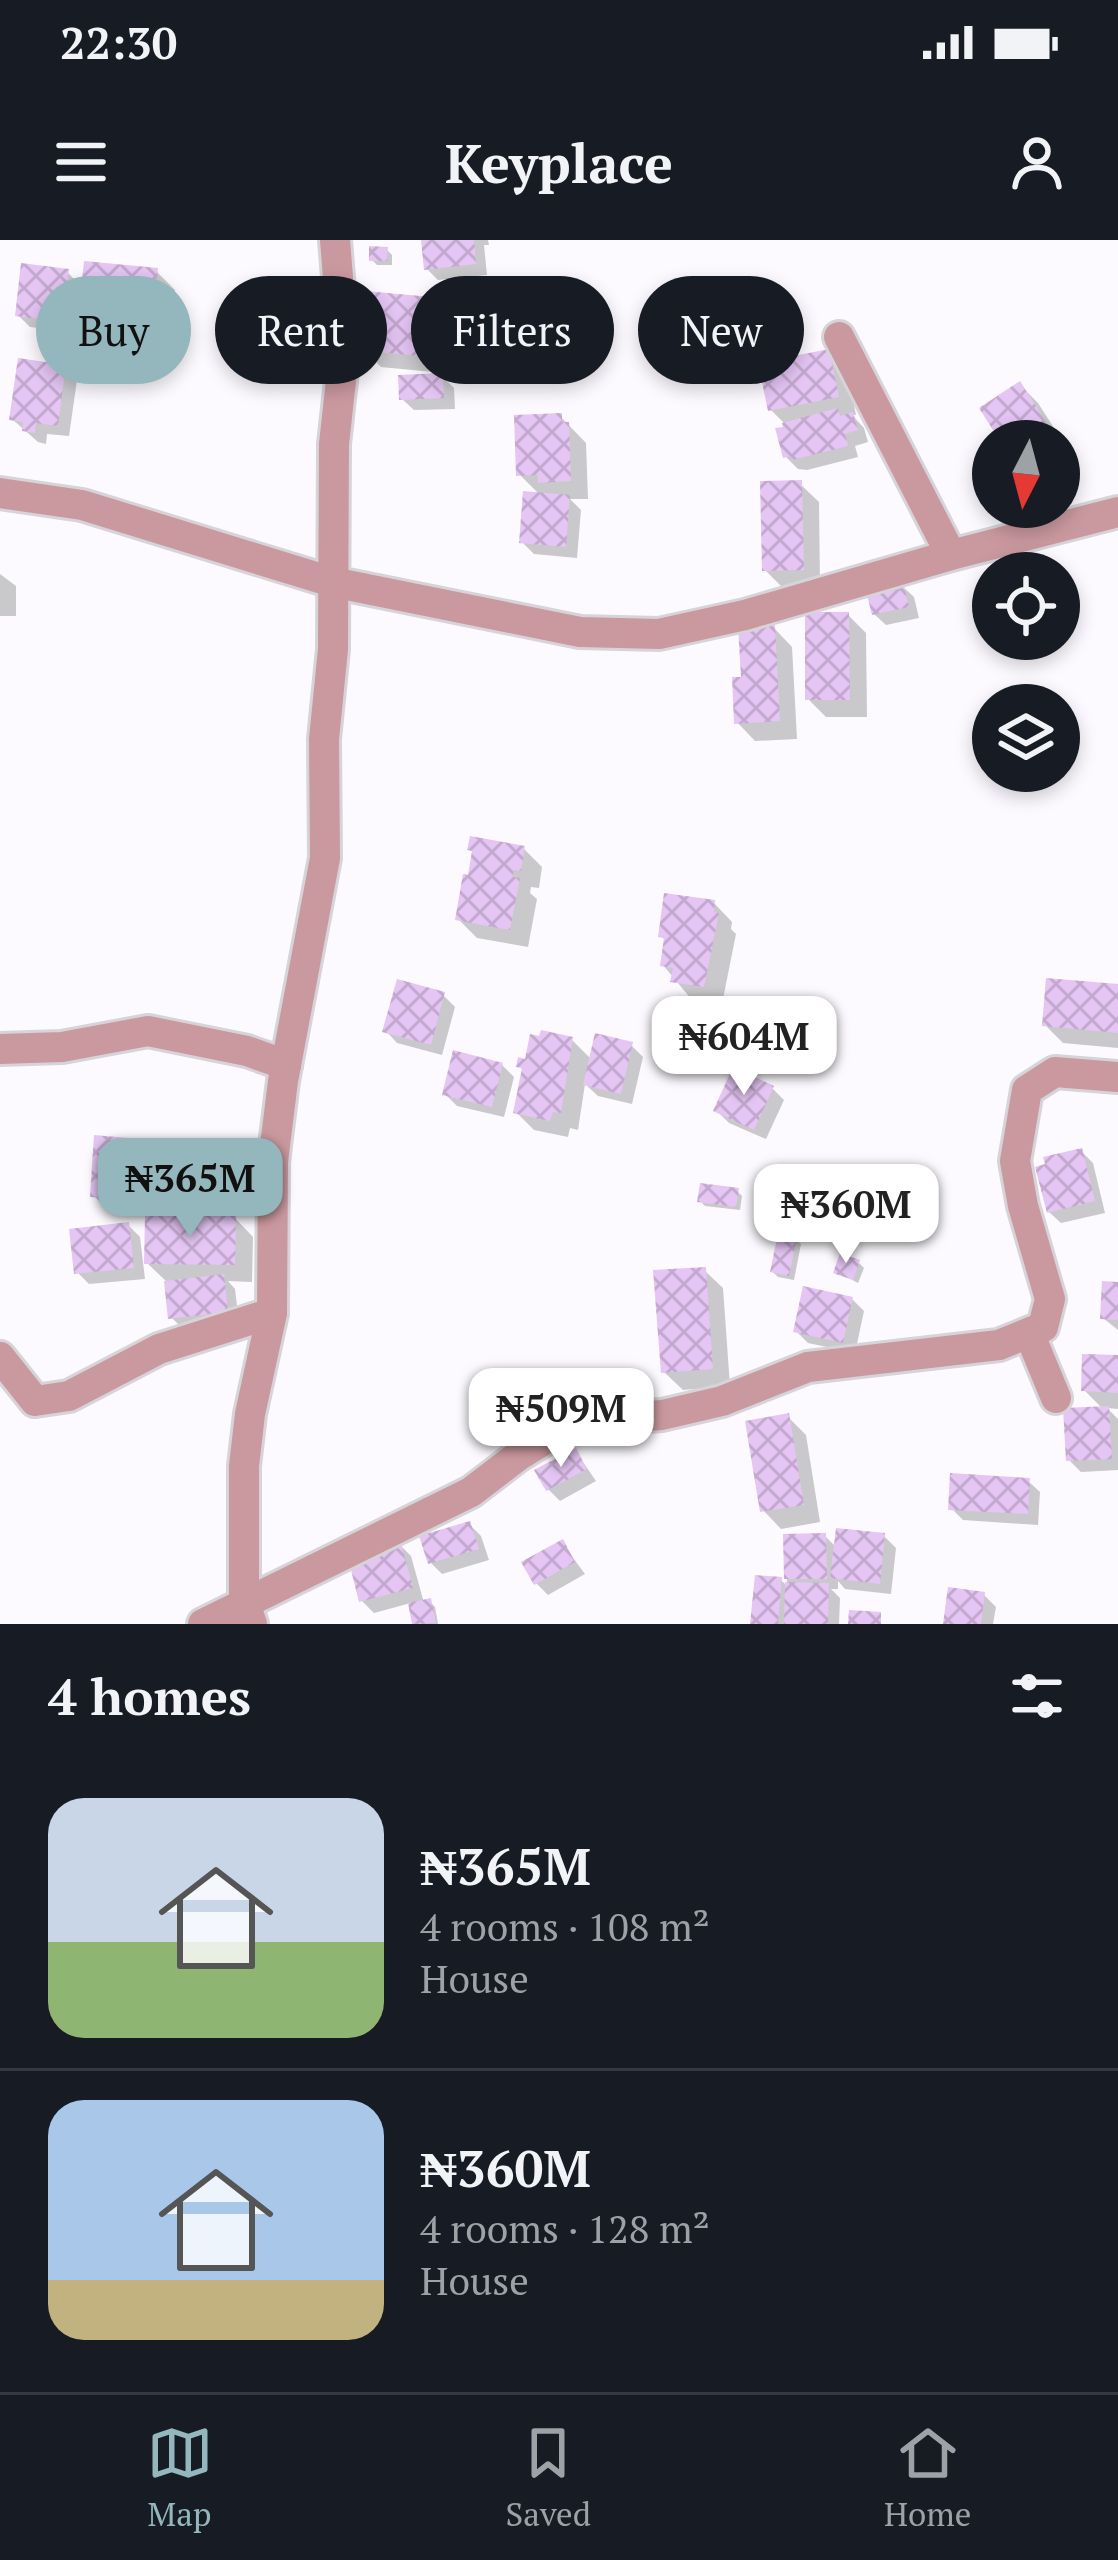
<!DOCTYPE html>
<meta charset="utf-8">
<style>
body{margin:0;font-family:"PT Serif",serif;background:#242831;color:#f1f3f6;height:100vh;display:flex;flex-direction:column;font-size:45px;white-space:nowrap}
*{box-sizing:border-box;margin:0}
p{font-size:39px;color:#9ea1a6}
.icon{flex:none;width:66px;height:66px;fill:none;stroke:currentColor;stroke-width:2;stroke-linecap:round;stroke-linejoin:round}
.map{position:relative;height:1384px;overflow:hidden}
.side{display:flex;flex-direction:column;background:#171b24;flex:1}
.side>*{flex:none}
.top-card{position:absolute;left:36px;top:36px;width:1047px;height:108px;display:flex;gap:24px}
.needle{width:78px;rotate:186deg}
.controls{position:absolute;left:972px;top:180px;display:grid;gap:24px}
.controls a{display:grid;place-items:center;width:108px;height:108px;border-radius:50%;background:#171b24;box-shadow:0 6px 18px #0003;font-size:60px}
.price{position:absolute;translate:-50% -102px;padding:0 27px;border-radius:24px;background:#fff;color:#222;font-size:39px;line-height:78px;filter:drop-shadow(0 3px 6px #0008)}
.price::after{content:'';position:absolute;left:50%;top:72px;width:36px;height:27px;margin-left:-18px;background:inherit;clip-path:polygon(0 0,100% 0,50% 100%)}
.price.active{background:#94b6bd;color:#111}
ul{padding:0;list-style:none}
li{display:flex;align-items:center;gap:36px;height:300px;padding:0 48px}
li+li{border-top:3px solid #363941}
li span{display:grid;place-items:center;flex:none;width:336px;height:240px;border-radius:36px;color:#555}
li>.icon{margin-inline-start:auto}
span .icon{width:144px;height:144px;fill:#fffc;stroke-width:1}
li b{font-size:51px}
h2{display:flex;justify-content:space-between;align-items:center;height:144px;padding:0 48px;font-size:51px}
.chip{padding:0 42px;border-radius:54px;background:#171b24;box-shadow:0 6px 18px #0003;font-size:42px;line-height:108px}
.chip.active{background:#94b6bd;color:#111}
.status{display:flex;justify-content:space-between;align-items:center;height:84px;padding:0 60px;background:#171b24;direction:ltr}
.status svg{height:33px;fill:currentColor}
header{display:flex;justify-content:space-between;align-items:center;height:156px;padding:0 48px;background:#171b24;font-size:54px;font-weight:700}
.menu{display:flex;justify-content:space-around;align-items:center;height:168px;border-top:3px solid #363941;background:#171b24;font-size:33px;color:#9ea1a6}
.menu a{display:grid;justify-items:center;gap:6px}
.menu .active{color:#94b6bd}
.map>svg:first-child{display:block}
.shadow{fill:#0003}
.building{fill:url(#building-cross-hatch)}
.lines{fill:none;stroke-linecap:round;stroke-linejoin:round}
.street-casing{stroke:#d6d4d8;stroke-width:36}
.street{stroke:#ca999f;stroke-width:30}
</style>
<div class="status"><b>22:30</b><svg viewBox="0 0 49 12"><path d="M0 12V9h3v3zM5 12V6h3v6zM10 12V3h3v9zM15 12V0h3v12zM26 1h20v11H26zM47 4h2v5h-2z"/></svg></div>
<header><svg class="icon" aria-label="menu" viewBox="0 0 24 24"><path d="M4 6h16M4 12h16M4 18h16"/></svg>Keyplace<svg class="icon" aria-label="person" viewBox="0 0 24 24"><circle cx="12" cy="8" r="4"/><path d="M4 21q1-7 8-7t8 7"/></svg></header>
<div class="map">
<svg width="1118" height="1384" viewBox="0 0 1118 1384">
<defs>
<pattern id="building-cross-hatch" width="8" height="8" patternUnits="userSpaceOnUse" patternTransform="scale(3)"><rect width="8" height="8" fill="#e4c5f3"/><path d="M0 0l8 8M0 8l8-8" fill="none" stroke="#c3a8cf"/></pattern>
</defs>
<rect width="100%" height="100%" fill="#fcfafe"/>
<!-- shadow -->
<g class="shadow">
<polygon points="424,0 488,0 489,5 484,5 487,35 438,40 426,28"/>
<polygon points="387,10 392,15 392,25 377,25 372,20"/>
<polygon points="156,31 175,50 174,56 164,55 159,104 100,98 81,80 84,49 79,48 73,92 30,87 18,75 67,32 84,49"/>
<polygon points="442,61 460,80 454,134 439,133 454,148 455,169 414,170 402,159 433,132 381,127 363,109"/>
<polygon points="828,112 847,130 856,175 852,175 864,188 868,202 855,206 858,217 807,230 798,229 786,217 789,188 771,170"/>
<polygon points="65,128 77,140 69,196 47,194 46,204 38,202 12,179"/>
<polygon points="1020,145 1038,163 1079,227 1059,240 1059,201 1004,201"/>
<polygon points="560,176 586,203 588,259 570,259 581,270 577,318 534,314 522,302 540,255 519,234"/>
<polygon points="800,244 819,262 820,347 783,348 765,330"/>
<polygon points="0,334 16,346 16,376 0,376"/>
<polygon points="902,346 914,357 919,378 886,385 874,374"/>
<polygon points="848,375 866,393 867,477 826,477 808,459"/>
<polygon points="774,388 792,407 797,499 755,501 737,482 744,440"/>
<polygon points="524,609 542,627 539,648 531,647 530,653 537,659 528,707 477,698 458,679"/>
<polygon points="714,663 732,682 731,689 736,694 722,764 692,760 663,725 667,702 661,696"/>
<polygon points="1118,747 1118,808 1063,803 1045,785"/>
<polygon points="443,755 455,767 442,815 397,803 386,791"/>
<polygon points="571,799 592,820 631,805 643,817 632,864 598,856 585,844 578,890 570,888 568,897 534,890 516,872 525,832 519,826"/>
<polygon points="502,825 514,837 504,877 457,866 445,854"/>
<polygon points="772,848 784,860 766,899 729,883 717,871"/>
<polygon points="139,902 151,914 147,970 105,967 93,955"/>
<polygon points="1081,911 1093,923 1105,973 1061,983 1049,972"/>
<polygon points="737,951 742,956 740,970 705,966 700,961"/>
<polygon points="235,978 253,997 252,1042 228,1041 235,1049 239,1083 183,1089 171,1077 167,1042 147,1023"/>
<polygon points="128,985 140,997 145,1039 89,1044 77,1032"/>
<polygon points="795,999 801,1004 794,1040 778,1037 773,1032"/>
<polygon points="859,1023 864,1028 858,1043 837,1032"/>
<polygon points="704,1030 723,1048 730,1146 683,1150 664,1132"/>
<polygon points="1118,1045 1118,1090 1103,1078"/>
<polygon points="852,1059 864,1071 855,1113 808,1103 796,1091"/>
<polygon points="1118,1118 1118,1169 1107,1168 1118,1179 1118,1230 1081,1232 1069,1220 1103,1169 1084,1150"/>
<polygon points="788,1177 806,1195 820,1282 781,1289 763,1270"/>
<polygon points="576,1212 596,1241 560,1261 548,1249"/>
<polygon points="1028,1241 1040,1252 1038,1285 963,1280 951,1268"/>
<polygon points="469,1284 481,1296 489,1320 442,1334 431,1323"/>
<polygon points="825,1296 837,1308 884,1296 896,1308 891,1354 845,1349 838,1341 838,1349 831,1349 840,1358 839,1384 753,1384 757,1338 781,1340 787,1346 786,1297"/>
<polygon points="562,1303 585,1334 548,1355 536,1343"/>
<polygon points="399,1304 411,1316 424,1363 430,1362 435,1367 438,1384 416,1384 411,1363 374,1373 362,1361"/>
<polygon points="951,1350 984,1355 996,1367 993,1384 946,1384"/>
</g>
<!-- building -->
<g class="building">
<polygon points="421,0 474,0 476,24 424,30"/>
<polygon points="369,6 388,7 387,21 369,21"/>
<polygon points="84,21 158,28 157,40 147,39 142,87 78,81"/>
<polygon points="21,23 69,29 62,82 15,76"/>
<polygon points="365,51 443,58 437,118 360,110"/>
<polygon points="829,109 839,157 768,171 758,123"/>
<polygon points="18,118 66,125 58,186 36,183 35,193 22,191 23,182 9,180"/>
<polygon points="443,133 444,158 399,160 398,135"/>
<polygon points="1020,141 1058,201 1000,201 979,168"/>
<polygon points="838,168 840,176 853,172 858,190 845,194 848,206 792,220 791,216 783,218 775,188 783,187 782,183"/>
<polygon points="562,173 562,182 569,182 571,241 538,243 538,235 516,236 514,175"/>
<polygon points="802,240 804,330 762,331 760,241"/>
<polygon points="523,251 570,255 566,307 519,303"/>
<polygon points="903,342 909,367 872,375 866,351"/>
<polygon points="805,372 849,372 850,460 805,460"/>
<polygon points="775,385 780,481 734,484 732,437 741,437 738,387"/>
<polygon points="470,596 525,606 521,631 514,630 512,637 520,638 510,690 455,680 463,634 468,635 472,611 467,610"/>
<polygon points="664,653 715,660 714,672 719,673 704,747 670,742 673,728 660,726 664,698 658,697"/>
<polygon points="1046,738 1118,744 1118,793 1042,786"/>
<polygon points="397,739 445,752 431,805 382,792"/>
<polygon points="541,790 573,797 561,873 553,872 550,881 513,873 522,828 516,827 518,817 525,819 530,794 539,796"/>
<polygon points="595,793 633,802 621,854 583,845"/>
<polygon points="453,810 503,823 492,867 442,855"/>
<polygon points="733,827 774,846 754,890 713,871"/>
<polygon points="94,895 140,899 136,960 90,957"/>
<polygon points="1082,908 1095,961 1047,973 1035,927 1045,924 1043,917"/>
<polygon points="700,943 739,948 736,967 697,962"/>
<polygon points="145,975 236,975 235,1025 144,1024"/>
<polygon points="129,982 134,1028 74,1034 69,989"/>
<polygon points="778,993 797,997 789,1036 770,1032"/>
<polygon points="840,1013 860,1020 853,1040 833,1033"/>
<polygon points="706,1027 713,1129 661,1133 653,1030"/>
<polygon points="224,1034 228,1072 168,1079 164,1041"/>
<polygon points="1102,1041 1118,1042 1118,1080 1100,1079"/>
<polygon points="803,1046 853,1057 843,1103 793,1092"/>
<polygon points="1082,1114 1118,1115 1118,1153 1081,1151"/>
<polygon points="1109,1166 1112,1219 1066,1221 1063,1168"/>
<polygon points="789,1173 804,1265 760,1272 745,1181"/>
<polygon points="576,1208 587,1229 546,1251 534,1230"/>
<polygon points="950,1233 1030,1238 1028,1274 948,1270"/>
<polygon points="470,1281 479,1309 428,1324 419,1296"/>
<polygon points="836,1288 885,1293 880,1344 830,1338"/>
<polygon points="826,1293 827,1339 784,1339 783,1294"/>
<polygon points="563,1299 575,1322 534,1345 521,1322"/>
<polygon points="400,1300 413,1348 359,1362 347,1314"/>
<polygon points="755,1335 782,1337 778,1384 750,1384"/>
<polygon points="785,1342 829,1343 828,1384 784,1384"/>
<polygon points="948,1347 985,1352 981,1384 943,1384"/>
<polygon points="431,1358 436,1383 412,1384 408,1363"/>
<polygon points="849,1370 881,1372 881,1384 848,1384"/>
</g>
<g class="lines">
<defs>
<g id="street">
<polyline points="839,97 951,315"/>
<polyline points="0,253 82,265 332,342 580,392 659,394 745,375 951,315 1118,272"/>
<polyline points="0,809 62,807 148,791 247,811 286,825"/>
<polyline points="1029,1093 1056,1158"/>
<polyline points="0,1117 35,1161 69,1156 159,1109 272,1073"/>
<polyline points="203,1384 471,1252 518,1216 560,1190 585,1180 662,1175 722,1161 808,1127 999,1105 1043,1087 1050,1059 1023,966 1015,921 1027,850 1055,832 1118,837"/>
<polyline points="252,1384 244,1361 244,1226 250,1174 272,1073 273,922 283,841 325,618 324,499 333,409 334,204 344,113 335,0"/>
</g>
</defs>
<!-- street casing -->
<use href="#street" class="street-casing"/>
<!-- street -->
<use href="#street" class="street"/>
</g>
</svg>
<div class="controls">
<a><svg class="needle" viewBox="-14 -14 28 28"><path d="M0-13l5 13h-10z" fill="#e53935"/><path d="M0 13l5-13h-10z" fill="#9ea1a6"/></svg></a>
<a><svg class="icon" aria-label="locate" viewBox="0 0 24 24"><circle cx="12" cy="12" r="6"/><path d="M12 2v4M12 18v4M2 12h4M18 12h4"/></svg></a>
<a><svg class="icon" aria-label="layers" viewBox="0 0 24 24"><path d="M12 4l9 5-9 5-9-5zM3 14l9 5 9-5"/></svg></a>
</div>
<b class="price" style="left:744px;top:858px">₦604M</b>
<b class="price active" style="left:190px;top:1000px">₦365M</b>
<b class="price" style="left:846px;top:1026px">₦360M</b>
<b class="price" style="left:561px;top:1230px">₦509M</b>
<div class="top-card">
<a class="chip active">Buy</a>
<a class="chip">Rent</a>
<a class="chip">Filters</a>
<a class="chip">New</a>
</div>
</div>
<section class="side">
<h2>4 homes<svg class="icon" aria-label="filters" viewBox="0 0 24 24"><path d="M4 7h16M4 17h16"/><circle cx="9" cy="7" r="2"/><circle cx="15" cy="17" r="2"/></svg></h2>
<ul>
<li><span style="background:linear-gradient(#c9d6e8 60%,#8fb573 0)"><svg class="icon" aria-label="home" viewBox="0 0 24 24"><path d="M3 11l9-7 9 7M6 9v11h12V9"/></svg></span><div><b>₦365M</b><p>4 rooms · 108 m²</p><p>House</p></div></li>
<li><span style="background:linear-gradient(#a9c7e8 75%,#c2b280 0)"><svg class="icon" aria-label="home" viewBox="0 0 24 24"><path d="M3 11l9-7 9 7M6 9v11h12V9"/></svg></span><div><b>₦360M</b><p>4 rooms · 128 m²</p><p>House</p></div></li>
</ul>
</section>
<nav class="menu">
<a class="active"><svg class="icon" aria-label="map" viewBox="0 0 24 24"><path d="M3 6l6-2 6 2 6-2v14l-6 2-6-2-6 2zM9 4v14M15 6v14"/></svg>Map</a>
<a><svg class="icon" aria-label="saved" viewBox="0 0 24 24"><path d="M7 4h10v16l-5-4-5 4z"/></svg>Saved</a>
<a><svg class="icon" aria-label="home" viewBox="0 0 24 24"><path d="M3 11l9-7 9 7M6 9v11h12V9"/></svg>Home</a>
</nav>
